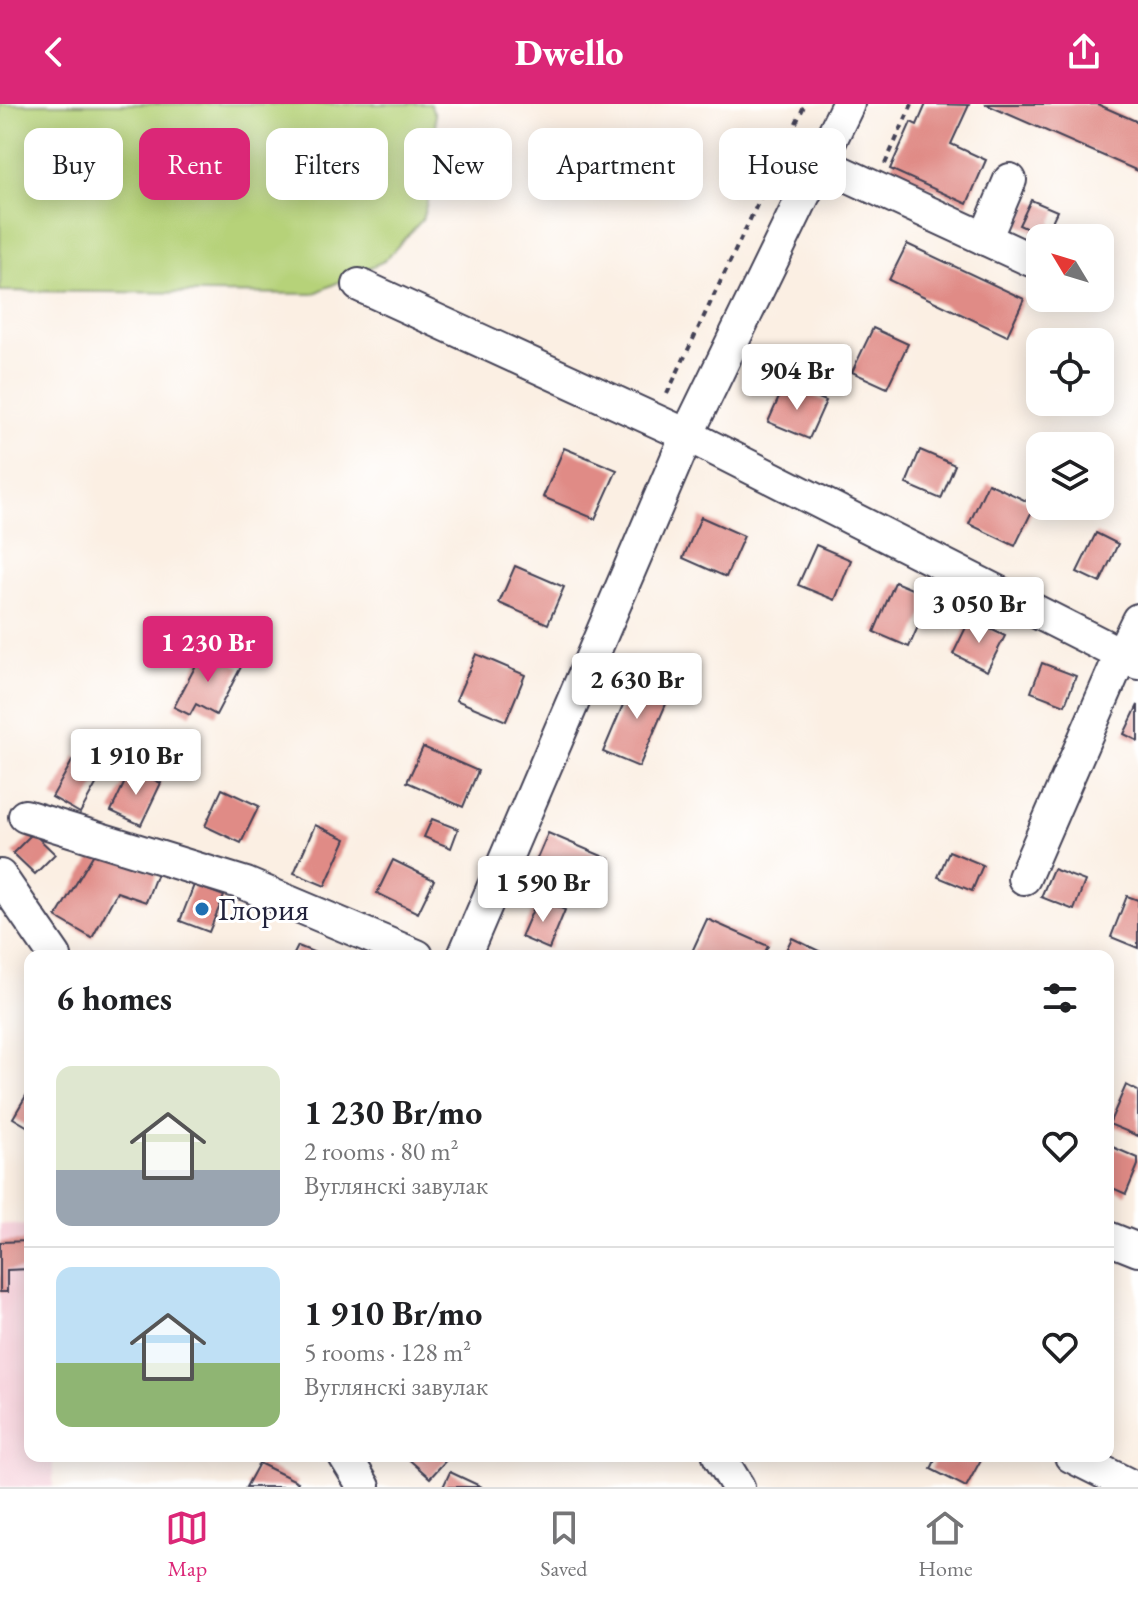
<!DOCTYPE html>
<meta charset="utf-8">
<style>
body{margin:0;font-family:"EB Garamond",serif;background:#f2f2f2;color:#202124;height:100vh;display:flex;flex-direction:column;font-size:30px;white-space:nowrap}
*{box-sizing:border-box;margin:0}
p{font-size:26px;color:#757577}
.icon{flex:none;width:44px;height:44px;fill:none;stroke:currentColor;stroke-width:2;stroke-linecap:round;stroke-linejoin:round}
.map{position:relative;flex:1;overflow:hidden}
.panel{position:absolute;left:24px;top:846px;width:1090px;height:512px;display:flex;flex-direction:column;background:#fff;border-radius:16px;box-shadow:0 4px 20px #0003}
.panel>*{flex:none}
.hud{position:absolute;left:24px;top:24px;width:1090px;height:72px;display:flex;gap:16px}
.needle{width:52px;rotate:308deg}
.fabs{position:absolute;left:1026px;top:120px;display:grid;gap:16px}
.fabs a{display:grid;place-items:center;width:88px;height:88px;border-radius:16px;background:#fff;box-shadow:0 4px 20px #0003;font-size:40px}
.price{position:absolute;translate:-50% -68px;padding:0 18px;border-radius:8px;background:#fff;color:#222;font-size:26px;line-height:52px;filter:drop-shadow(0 2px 4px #0008)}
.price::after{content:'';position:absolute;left:50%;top:48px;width:24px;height:18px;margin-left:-12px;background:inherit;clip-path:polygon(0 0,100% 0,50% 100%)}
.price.current{background:#db2777;color:#fff}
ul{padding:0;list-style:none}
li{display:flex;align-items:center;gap:24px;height:200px;padding:0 32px}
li+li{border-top:2px solid #e0e0e0}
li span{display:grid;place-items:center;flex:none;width:224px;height:160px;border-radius:16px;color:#555}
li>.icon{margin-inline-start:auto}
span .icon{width:96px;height:96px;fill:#fffc;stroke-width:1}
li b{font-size:34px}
h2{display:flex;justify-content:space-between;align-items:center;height:96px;padding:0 32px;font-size:34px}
.tag{padding:0 28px;border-radius:16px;background:#fff;box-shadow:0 4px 20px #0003;font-size:28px;line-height:72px}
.tag.current{background:#db2777;color:#fff}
header{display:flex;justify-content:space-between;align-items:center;height:104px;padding:0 32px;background:#db2777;color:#fff;font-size:36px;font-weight:800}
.tab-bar{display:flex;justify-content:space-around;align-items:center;height:112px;border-top:2px solid #e0e0e0;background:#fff;font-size:22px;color:#757577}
.tab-bar a{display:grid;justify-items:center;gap:4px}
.tab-bar .current{color:#db2777}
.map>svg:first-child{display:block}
.built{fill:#f6cfd9}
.green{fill:#b6d279;stroke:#6c7a5a;stroke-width:2}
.building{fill:#e08b86}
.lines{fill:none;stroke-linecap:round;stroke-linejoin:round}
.minor-casing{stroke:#434154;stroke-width:36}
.path{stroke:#434154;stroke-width:4;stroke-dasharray:6 6;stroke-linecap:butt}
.minor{stroke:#fff;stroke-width:32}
.poi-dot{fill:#1f6fb2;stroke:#fff;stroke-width:3}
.labels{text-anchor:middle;stroke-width:6;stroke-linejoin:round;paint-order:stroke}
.poi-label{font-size:32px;fill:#22223b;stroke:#fff;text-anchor:start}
</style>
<header><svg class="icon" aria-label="back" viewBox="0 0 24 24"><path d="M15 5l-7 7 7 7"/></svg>Dwello<svg class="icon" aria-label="share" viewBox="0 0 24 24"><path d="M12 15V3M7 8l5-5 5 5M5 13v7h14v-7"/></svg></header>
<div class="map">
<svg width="1138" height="1383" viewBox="0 0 1138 1383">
<rect width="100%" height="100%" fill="#fff"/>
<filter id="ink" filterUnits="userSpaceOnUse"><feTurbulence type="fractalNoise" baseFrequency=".0125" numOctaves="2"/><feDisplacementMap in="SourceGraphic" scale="16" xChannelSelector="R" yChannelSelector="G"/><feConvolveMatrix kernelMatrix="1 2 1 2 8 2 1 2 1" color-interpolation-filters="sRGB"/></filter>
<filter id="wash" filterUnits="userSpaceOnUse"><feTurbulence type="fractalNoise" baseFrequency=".006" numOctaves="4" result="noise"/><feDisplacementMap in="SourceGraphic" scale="32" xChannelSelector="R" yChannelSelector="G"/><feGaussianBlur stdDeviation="1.8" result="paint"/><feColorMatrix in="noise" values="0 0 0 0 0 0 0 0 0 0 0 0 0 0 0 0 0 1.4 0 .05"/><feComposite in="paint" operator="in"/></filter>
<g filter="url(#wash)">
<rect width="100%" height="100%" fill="#fbefe3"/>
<!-- built -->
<polygon class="built" points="0,1120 30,1122 30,1352 53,1352 53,1383 0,1383"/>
<!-- green -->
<polygon class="green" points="0,0 430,0 435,10 437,62 422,116 384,157 313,190 0,187"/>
<g id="blocks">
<!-- building -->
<g class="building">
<polygon points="926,0 969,1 951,40 986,56 967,100 890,65 911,18 917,21"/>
<polygon points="985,0 1097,0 1138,18 1138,67"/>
<polygon points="1031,96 1057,107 1045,133 1019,121"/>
<polygon points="907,140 1024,195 1007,232 889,176"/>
<polygon points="873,224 908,240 887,284 852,268"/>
<polygon points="785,280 826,297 809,335 768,318"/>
<polygon points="564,344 617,366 595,415 543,393"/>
<polygon points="920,346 955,361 941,395 906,380"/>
<polygon points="988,379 1035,401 1015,442 969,420"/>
<polygon points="701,413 744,432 726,473 683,454"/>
<polygon points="1096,429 1118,440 1100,479 1077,468"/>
<polygon points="816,441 851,456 835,496 798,481"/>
<polygon points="515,462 564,483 548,520 499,499"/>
<polygon points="895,478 931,493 909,543 874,528"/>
<polygon points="970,515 1005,532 987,567 953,550"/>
<polygon points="205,544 241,563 216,611 196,600 190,611 174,603"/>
<polygon points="476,550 525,571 506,617 456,596"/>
<polygon points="1042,559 1076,572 1065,601 1031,588"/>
<polygon points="636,570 672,586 639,663 603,648"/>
<polygon points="1138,601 1138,637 1124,630"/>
<polygon points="423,643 478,667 463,703 407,678"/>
<polygon points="75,652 103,668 80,709 52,693"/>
<polygon points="131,665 161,679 141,721 111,707"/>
<polygon points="222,685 259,702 241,739 205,722"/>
<polygon points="432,715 458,725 451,744 424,733"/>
<polygon points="315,721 346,735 325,782 294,769"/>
<polygon points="33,729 55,750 35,770 13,749"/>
<polygon points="548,729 609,755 596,785 535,759"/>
<polygon points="949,747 983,761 972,787 938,773"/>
<polygon points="95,748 157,769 146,798 117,788 92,834 56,813"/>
<polygon points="393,756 434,776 418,809 377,789"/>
<polygon points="1053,765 1085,777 1074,806 1041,793"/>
<polygon points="194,781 224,792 209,828 180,817"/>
<polygon points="1127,792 1138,796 1138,844 1111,833"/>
<polygon points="538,794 565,806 549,845 521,833"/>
<polygon points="707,815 768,842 763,852 690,852"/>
<polygon points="792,834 821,848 819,852 783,852"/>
<polygon points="298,842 323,852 293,852"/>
<polygon points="1126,981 1138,987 1138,1032 1109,1020"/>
<polygon points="30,985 30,1024 13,1014"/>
<polygon points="1108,1041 1138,1054 1138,1061 1126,1090 1108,1082"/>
<polygon points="30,1137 30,1165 7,1166 7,1188 0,1188 0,1138"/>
<polygon points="405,1352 450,1352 430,1374"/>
<polygon points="937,1352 983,1352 966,1383 931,1365"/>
<polygon points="259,1359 298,1378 295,1383 246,1383"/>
<polygon points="450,1368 482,1383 443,1383"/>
</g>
</g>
</g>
<g filter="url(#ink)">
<use href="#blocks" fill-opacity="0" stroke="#434154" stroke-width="2"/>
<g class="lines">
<defs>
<g id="minor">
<polyline points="821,59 1031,156"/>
<polyline points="985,135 1010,76"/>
<polyline points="359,181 687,331 1138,559"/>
<polyline points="25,712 246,780 417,852"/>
<polyline points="0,772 55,852"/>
<polyline points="1024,774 1121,551 1138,516"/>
<polyline points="464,852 687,331 848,0"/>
<polyline points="1108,1134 1138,1146"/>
<polyline points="345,1352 364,1383"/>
<polyline points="719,1352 738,1383"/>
<polyline points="1071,1352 1133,1383"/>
</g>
</defs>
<!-- minor casing -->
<use href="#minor" class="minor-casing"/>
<!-- path -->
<g class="path">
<polyline points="885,60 912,0"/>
<polyline points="667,290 805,0"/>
</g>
<!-- minor -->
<use href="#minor" class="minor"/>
</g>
</g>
<!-- markers -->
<circle class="poi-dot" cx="202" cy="805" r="8"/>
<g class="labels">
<!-- poi labels -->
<g class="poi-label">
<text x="218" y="816">Глория</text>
</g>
</g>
</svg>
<div class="fabs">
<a><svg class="needle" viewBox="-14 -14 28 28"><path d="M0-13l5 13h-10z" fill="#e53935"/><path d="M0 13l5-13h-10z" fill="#757577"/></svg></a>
<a><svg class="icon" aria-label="locate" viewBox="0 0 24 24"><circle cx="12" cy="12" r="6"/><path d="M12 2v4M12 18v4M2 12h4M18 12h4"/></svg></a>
<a><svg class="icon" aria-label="layers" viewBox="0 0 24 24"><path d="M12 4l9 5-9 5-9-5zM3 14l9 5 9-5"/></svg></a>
</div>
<b class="price" style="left:797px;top:308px">904 Br</b>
<b class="price" style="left:979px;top:541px">3 050 Br</b>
<b class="price current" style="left:208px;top:580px">1 230 Br</b>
<b class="price" style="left:637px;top:617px">2 630 Br</b>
<b class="price" style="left:136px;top:693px">1 910 Br</b>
<b class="price" style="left:543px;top:820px">1 590 Br</b>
<div class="hud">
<a class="tag">Buy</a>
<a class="tag current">Rent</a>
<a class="tag">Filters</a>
<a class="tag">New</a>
<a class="tag">Apartment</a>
<a class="tag">House</a>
</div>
<section class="panel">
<h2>6 homes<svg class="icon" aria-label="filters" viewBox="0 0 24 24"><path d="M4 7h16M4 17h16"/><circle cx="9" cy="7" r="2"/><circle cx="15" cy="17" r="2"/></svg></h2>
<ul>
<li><span style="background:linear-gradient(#dfe7d0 65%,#9aa5b1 0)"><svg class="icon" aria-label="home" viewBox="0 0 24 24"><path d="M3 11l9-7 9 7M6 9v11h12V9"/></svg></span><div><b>1 230 Br/mo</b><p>2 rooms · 80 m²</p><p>Вуглянскі завулак</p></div><svg class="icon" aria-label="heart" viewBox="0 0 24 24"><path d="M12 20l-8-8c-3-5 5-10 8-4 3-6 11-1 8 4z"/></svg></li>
<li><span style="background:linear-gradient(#bfe0f5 60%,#8fb573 0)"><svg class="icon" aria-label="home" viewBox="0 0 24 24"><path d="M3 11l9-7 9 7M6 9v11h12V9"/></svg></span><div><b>1 910 Br/mo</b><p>5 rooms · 128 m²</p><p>Вуглянскі завулак</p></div><svg class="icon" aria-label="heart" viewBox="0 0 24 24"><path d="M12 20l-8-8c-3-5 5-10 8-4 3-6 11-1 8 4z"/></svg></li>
</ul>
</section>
</div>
<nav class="tab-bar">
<a class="current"><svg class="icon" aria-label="map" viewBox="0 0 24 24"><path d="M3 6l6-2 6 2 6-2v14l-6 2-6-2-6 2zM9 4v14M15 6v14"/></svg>Map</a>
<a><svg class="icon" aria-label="saved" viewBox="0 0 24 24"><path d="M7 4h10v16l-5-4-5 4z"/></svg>Saved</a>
<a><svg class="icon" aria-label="home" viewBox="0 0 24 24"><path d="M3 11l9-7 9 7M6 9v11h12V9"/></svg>Home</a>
</nav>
